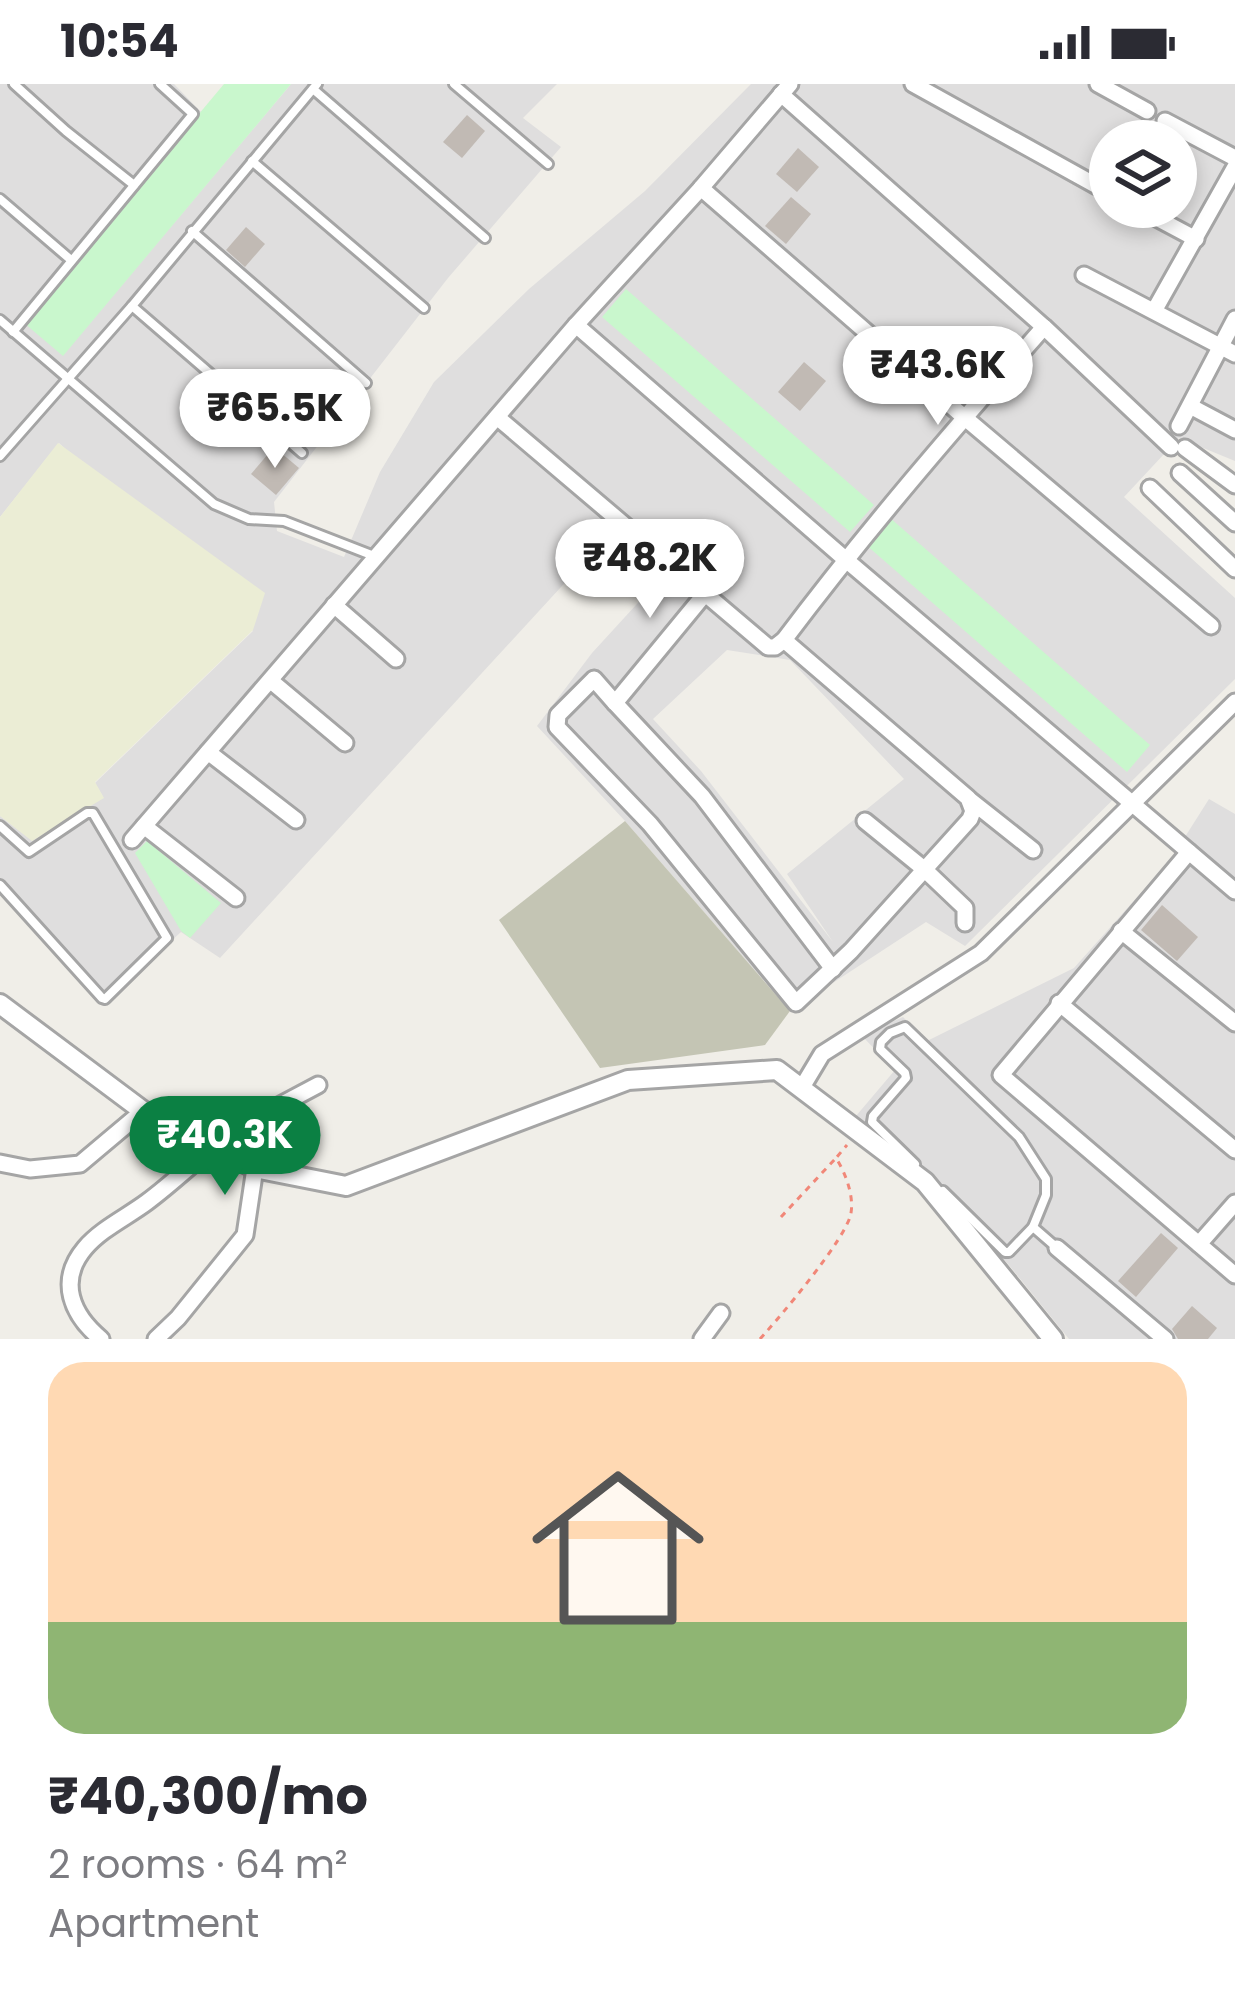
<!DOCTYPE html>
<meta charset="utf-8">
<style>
body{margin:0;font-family:Poppins,sans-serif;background:#f2f2f3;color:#2b2b33;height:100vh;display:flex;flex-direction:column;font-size:45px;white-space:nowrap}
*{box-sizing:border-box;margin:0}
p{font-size:39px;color:#7c7c81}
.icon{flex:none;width:66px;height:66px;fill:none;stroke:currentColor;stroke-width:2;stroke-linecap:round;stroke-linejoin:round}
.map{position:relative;height:1255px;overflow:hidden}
.sheet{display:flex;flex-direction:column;background:#fff;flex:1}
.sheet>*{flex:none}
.buttons{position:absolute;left:1089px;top:36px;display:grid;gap:24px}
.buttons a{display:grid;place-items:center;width:108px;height:108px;border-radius:50%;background:#fff;box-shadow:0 6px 18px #0003;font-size:60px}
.price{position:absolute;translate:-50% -102px;padding:0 27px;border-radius:42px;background:#fff;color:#222;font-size:39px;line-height:78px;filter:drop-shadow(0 3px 6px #0008)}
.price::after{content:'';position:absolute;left:50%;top:72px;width:36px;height:27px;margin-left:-18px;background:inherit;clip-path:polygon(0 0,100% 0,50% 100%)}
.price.current{background:#0b8043;color:#fff}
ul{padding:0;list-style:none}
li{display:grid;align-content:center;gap:24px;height:636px;padding:0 48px}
li span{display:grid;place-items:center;height:372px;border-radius:36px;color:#555}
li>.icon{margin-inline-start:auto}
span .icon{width:216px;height:216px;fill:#fffc;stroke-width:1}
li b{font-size:51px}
.status{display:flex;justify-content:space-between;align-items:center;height:84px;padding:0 60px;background:#fff;direction:ltr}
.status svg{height:33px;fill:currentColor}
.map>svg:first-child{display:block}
.residential{fill:#dfdede;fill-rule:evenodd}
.construction{fill:#c4c5b4}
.farmland{fill:#ebedd5}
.park{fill:#c9f7cd}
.building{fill:#c1bab4}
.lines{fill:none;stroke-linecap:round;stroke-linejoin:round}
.service-casing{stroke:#a5a5a5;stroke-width:14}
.minor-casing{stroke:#a5a5a5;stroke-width:21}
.tertiary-casing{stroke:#a5a5a5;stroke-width:24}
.path{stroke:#f18778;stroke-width:3;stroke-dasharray:6 6;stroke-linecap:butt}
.service{stroke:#fff;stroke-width:8}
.minor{stroke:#fff;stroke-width:15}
.tertiary{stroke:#fff;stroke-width:18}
</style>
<div class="status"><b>10:54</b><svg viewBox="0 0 49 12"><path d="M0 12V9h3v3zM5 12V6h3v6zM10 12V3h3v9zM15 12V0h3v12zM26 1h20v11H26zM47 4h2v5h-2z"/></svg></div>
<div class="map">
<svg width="1235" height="1255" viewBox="0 0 1235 1255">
<rect width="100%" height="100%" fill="#f0eee8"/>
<!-- residential -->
<g class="residential">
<path d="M0 0H174L201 28 25 238 63 271 291 0H557L523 34 561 63 448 194 274 418 277 447 344 473 380 388 434 298 529 205 645 107 751 0H1235V377L1179 354 1124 413 1235 514V595L965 862 926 838 790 927 625 737 537 642 592 569 657 498 606 454 220 874 181 848 102 920 0 808V732L32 756 103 713 95 699 253 547 59 359 0 433ZM1110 57H1176V123H1110ZM727 566 790 576 904 695 787 790 833 858 701 687 653 635Z"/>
<polygon points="1209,715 1235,730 1235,1255 1069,1255 1008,1180 925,1095 856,1032 895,986 861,951 903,933 927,957 1074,884 1171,775"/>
</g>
<!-- construction -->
<polygon class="construction" points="625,737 790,927 765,961 600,984 499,836"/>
<!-- farmland -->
<polygon class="farmland" points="58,359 265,509 253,546 95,698 104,714 32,757 0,732 0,433"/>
<!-- park -->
<g class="park">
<polygon points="224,0 291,0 63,272 24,239"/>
<polygon points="626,205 874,421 850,448 602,233"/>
<polygon points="889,433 1150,661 1127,688 865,460"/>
<polygon points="147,757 221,819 190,854 181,847 135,769"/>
</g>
<!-- building -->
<g class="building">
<polygon points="467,31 485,47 462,74 443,58"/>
<polygon points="798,64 819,83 797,108 776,90"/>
<polygon points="791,113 811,130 786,160 765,142"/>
<polygon points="246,143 265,160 245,183 226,166"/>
<polygon points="804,278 826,297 800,327 778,308"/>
<polygon points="274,363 299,384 276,411 251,390"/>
<polygon points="1162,821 1198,853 1177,877 1141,846"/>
<polygon points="1161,1149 1178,1164 1136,1213 1118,1197"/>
<polygon points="1192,1222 1217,1244 1208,1255 1178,1255 1172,1245"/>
</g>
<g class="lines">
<defs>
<g id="service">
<polyline points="14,0 66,47 134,101"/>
<polyline points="454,0 548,80"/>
<polyline points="313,5 485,154"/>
<polyline points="252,77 424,224"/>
<polyline points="0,115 71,176"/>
<polyline points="192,147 366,299"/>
<polyline points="132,222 302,369"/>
<polyline points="0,236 214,420 249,435 284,437 374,472"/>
<polyline points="13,248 193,30 160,0"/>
<polyline points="0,372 132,222 317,0"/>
<polyline points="0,742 29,768 87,729 93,729 167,854 105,915 102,914 0,801"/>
<polyline points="915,1080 872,1038 873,1032 906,994 905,989 880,965 881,958 890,949 905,943 1019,1053 1046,1095 1046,1111 1033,1143 1056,1163"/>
<polyline points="943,1107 1005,1168 1009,1168 1033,1143"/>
</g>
<g id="minor">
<polyline points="913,0 1097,102"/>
<polyline points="1098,0 1147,27"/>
<polyline points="781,10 1044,243 1171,363"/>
<polyline points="1165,37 1235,74"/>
<polyline points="701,104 964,333 1211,542"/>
<polyline points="1136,123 1196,155"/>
<polyline points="1084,191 1235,270"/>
<polyline points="1154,227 1235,83"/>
<polyline points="576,241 845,475 1235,807"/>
<polyline points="1190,322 1235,346"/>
<path d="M497 333 768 563H775L784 556C866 447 954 345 1044 243"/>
<polyline points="1179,342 1235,235"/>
<polyline points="1185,364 1235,401"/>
<polyline points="1180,389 1235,439"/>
<polyline points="1150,404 1235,485"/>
<polyline points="704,511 615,619 594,595 558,631 557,643 650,740 796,919 851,867 970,735 973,727 968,714 784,556"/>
<polyline points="334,521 396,575"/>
<polyline points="271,597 345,659"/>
<polyline points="615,619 702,712 833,885"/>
<polyline points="208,668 296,736"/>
<polyline points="970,716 1033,766"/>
<polyline points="865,737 924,785 965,824 965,839"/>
<polyline points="144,742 236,814"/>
<polyline points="132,756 576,241 701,104 790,0"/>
<polyline points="1189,768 1001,991 1235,1191"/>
<polyline points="1121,847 1235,939"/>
<polyline points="1059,919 1235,1066"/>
<polyline points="801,1005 822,970 981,869 1235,618"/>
<polyline points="219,1066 239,1043 318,1001"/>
<polyline points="0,1079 30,1085 80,1080 143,1027"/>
<polyline points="1199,1160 1235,1119"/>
<polyline points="1057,1164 1165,1255"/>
<path d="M101 1255C72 1231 57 1197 85 1164 101 1145 127 1133 147 1118 170 1101 191 1081 213 1063"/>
<polyline points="156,1255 178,1234 245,1151 255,1084"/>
<polyline points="702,1255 721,1229"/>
</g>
<polyline id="tertiary" points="0,920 143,1027 255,1084 346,1102 628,996 777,986 925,1098 1053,1255"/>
</defs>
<!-- service casing -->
<use href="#service" class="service-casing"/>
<!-- minor casing -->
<use href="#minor" class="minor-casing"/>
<!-- tertiary casing -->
<use href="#tertiary" class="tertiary-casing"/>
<!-- path -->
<g class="path">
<polyline points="781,1133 835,1075"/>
<path d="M760 1255C779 1234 847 1154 851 1129 854 1111 845 1088 836 1074L847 1061"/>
</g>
<!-- service -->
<use href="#service" class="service"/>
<!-- minor -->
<use href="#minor" class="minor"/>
<!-- tertiary -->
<use href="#tertiary" class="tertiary"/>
</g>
</svg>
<div class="buttons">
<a><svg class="icon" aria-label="layers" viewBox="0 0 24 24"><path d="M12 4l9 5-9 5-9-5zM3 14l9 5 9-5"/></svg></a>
</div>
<b class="price" style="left:938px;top:344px">₹43.6K</b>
<b class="price" style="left:275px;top:387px">₹65.5K</b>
<b class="price" style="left:650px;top:537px">₹48.2K</b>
<b class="price current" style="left:225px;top:1114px">₹40.3K</b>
</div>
<section class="sheet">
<ul>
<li><span style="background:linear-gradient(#ffd9b3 70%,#8fb573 0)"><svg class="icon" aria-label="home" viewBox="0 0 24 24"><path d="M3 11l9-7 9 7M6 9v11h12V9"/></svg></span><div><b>₹40,300/mo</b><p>2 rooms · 64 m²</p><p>Apartment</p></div></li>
</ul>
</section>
